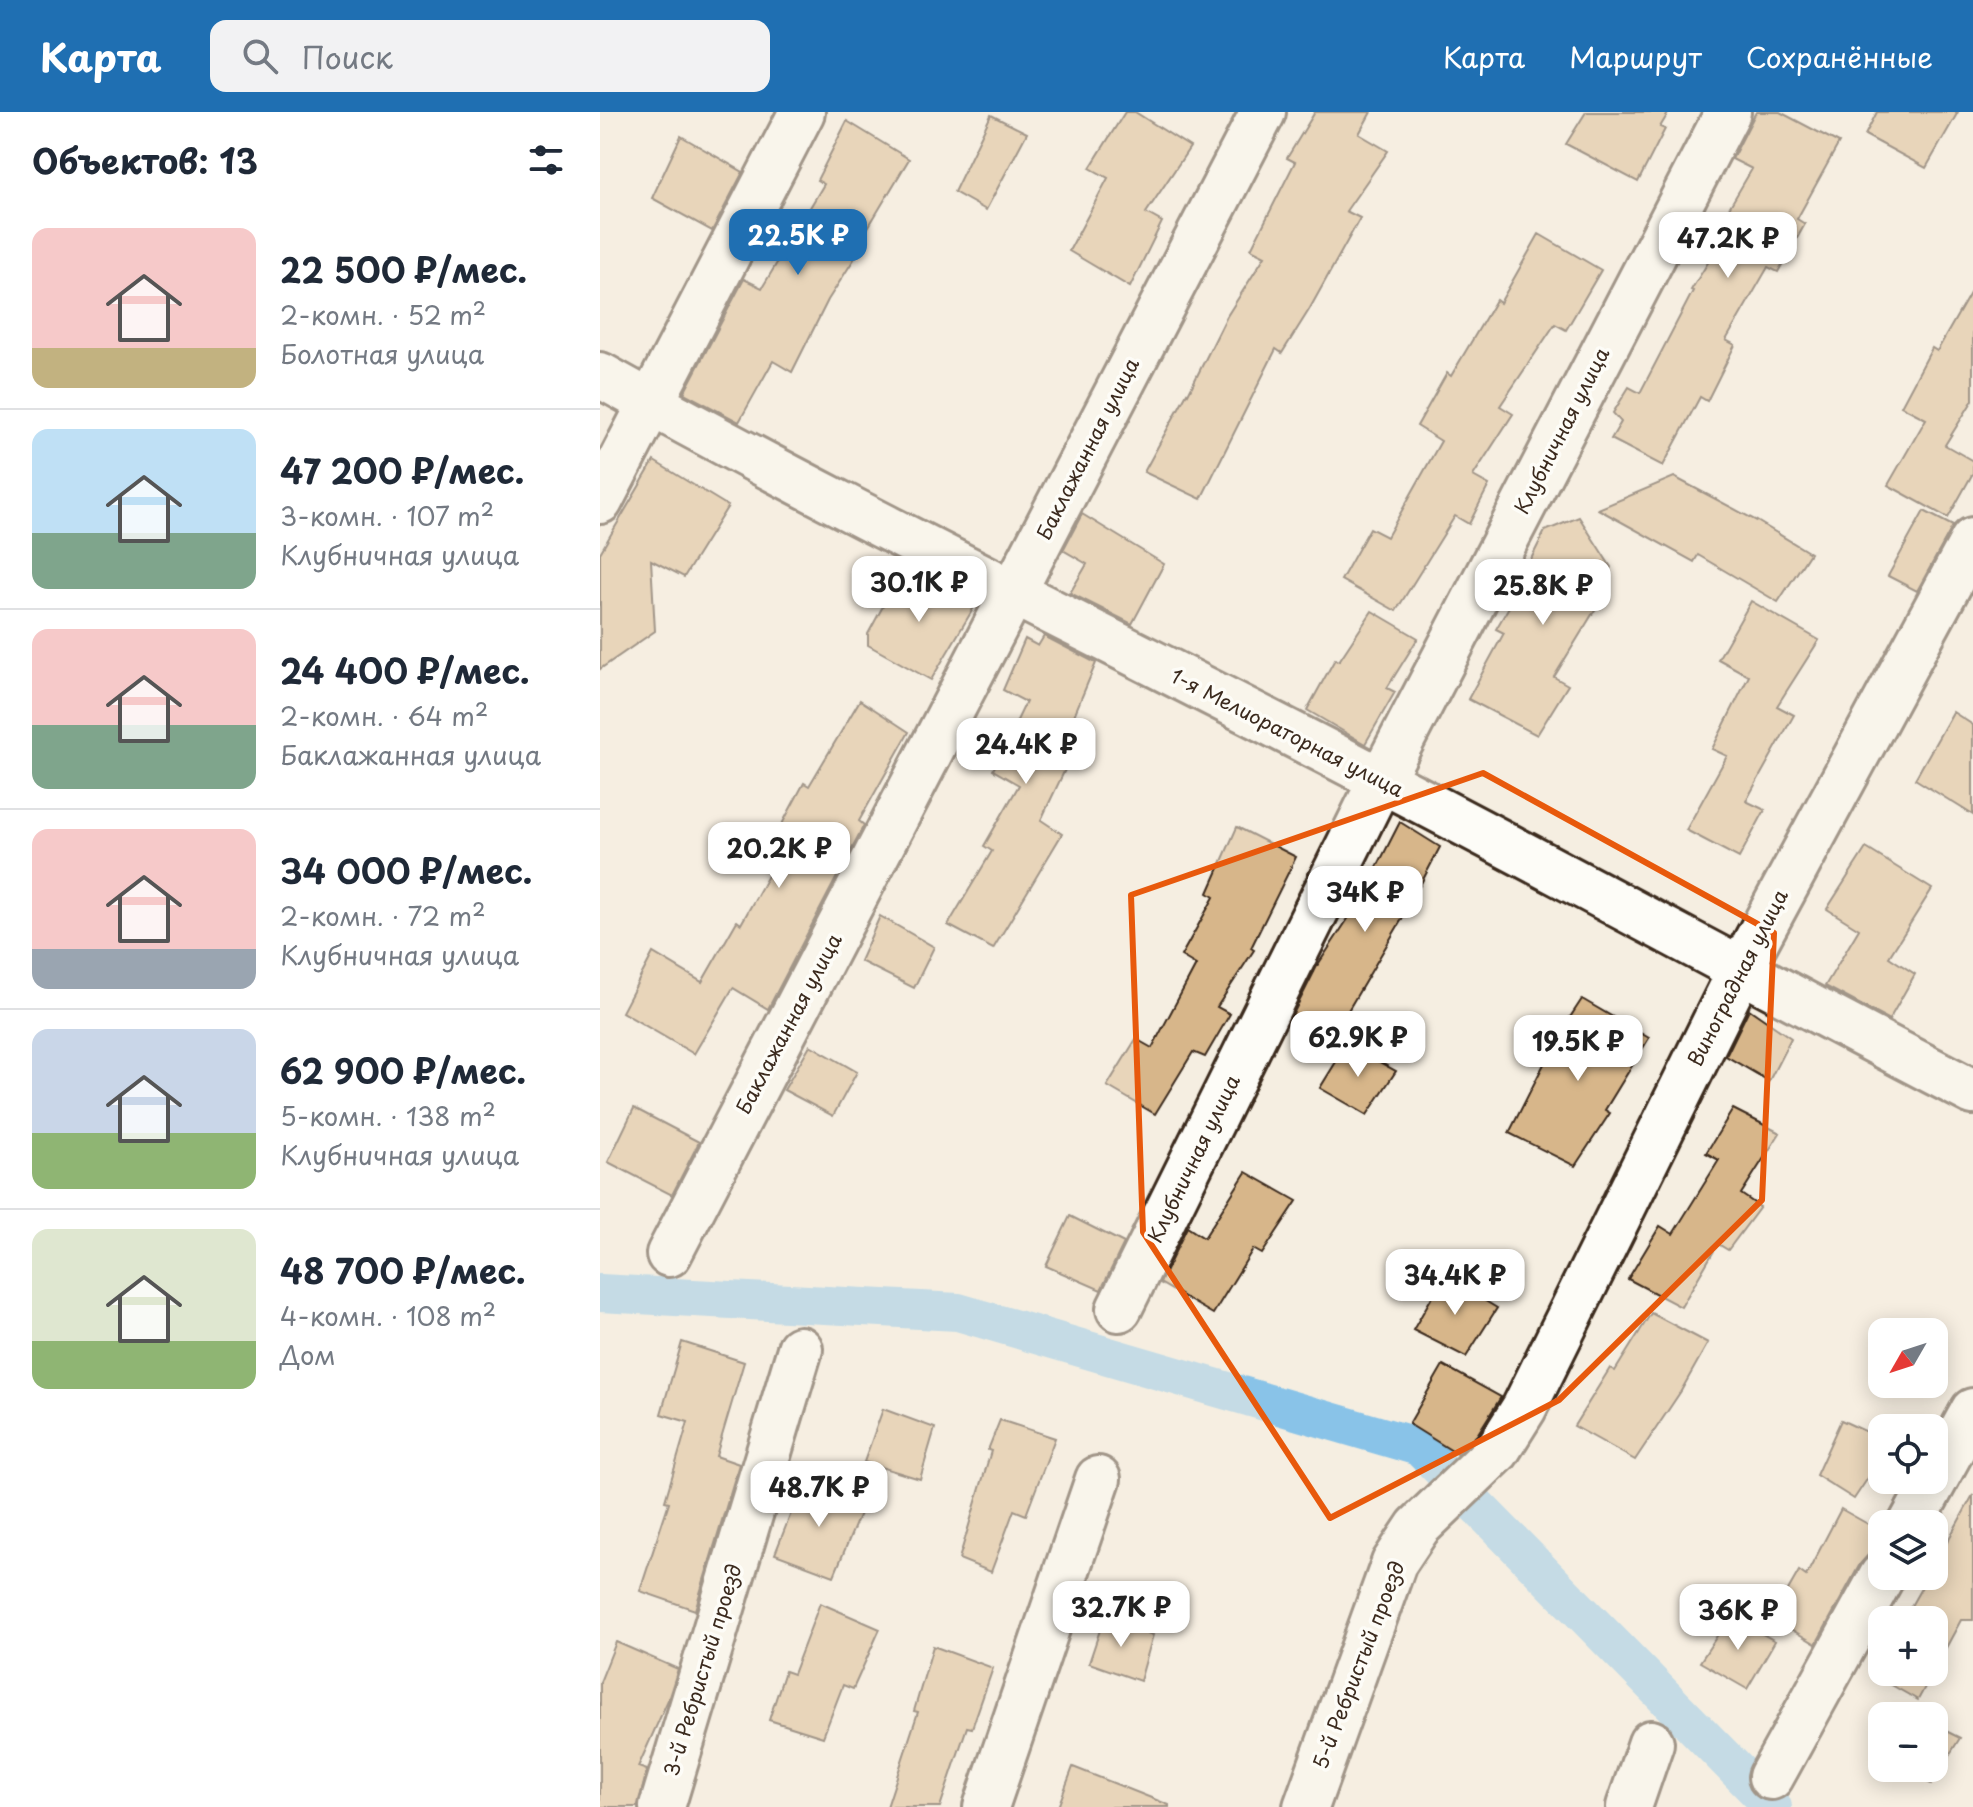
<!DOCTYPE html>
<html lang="ru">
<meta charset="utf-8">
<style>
body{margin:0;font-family:"Playpen Sans",sans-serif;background:#f2f2f3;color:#1f2937;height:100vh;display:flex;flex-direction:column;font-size:30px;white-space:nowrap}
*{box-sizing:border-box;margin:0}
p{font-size:26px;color:#747a83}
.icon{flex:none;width:44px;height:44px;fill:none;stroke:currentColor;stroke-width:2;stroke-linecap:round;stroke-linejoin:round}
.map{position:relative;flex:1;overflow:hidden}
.drawer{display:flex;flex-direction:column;background:#fff;width:600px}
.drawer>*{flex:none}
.needle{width:52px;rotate:231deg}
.buttons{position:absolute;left:1268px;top:1206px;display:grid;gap:16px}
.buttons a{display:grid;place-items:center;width:80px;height:80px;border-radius:16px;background:#fff;box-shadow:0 4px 20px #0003;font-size:40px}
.price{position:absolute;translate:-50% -68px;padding:0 18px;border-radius:16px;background:#fff;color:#222;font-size:26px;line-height:52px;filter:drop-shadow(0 2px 4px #0008)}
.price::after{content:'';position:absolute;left:50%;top:48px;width:24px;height:18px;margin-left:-12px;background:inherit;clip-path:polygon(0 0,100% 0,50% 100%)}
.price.active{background:#1f6fb2;color:#fff}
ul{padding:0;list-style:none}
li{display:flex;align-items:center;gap:24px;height:200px;padding:0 32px}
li+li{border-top:2px solid #e0e1e3}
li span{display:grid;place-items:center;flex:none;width:224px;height:160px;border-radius:16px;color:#555}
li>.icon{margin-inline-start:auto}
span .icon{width:96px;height:96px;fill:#fffc;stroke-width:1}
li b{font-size:34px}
h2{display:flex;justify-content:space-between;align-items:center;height:96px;padding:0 32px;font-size:34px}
header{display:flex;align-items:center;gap:48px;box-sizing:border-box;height:112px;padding:0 40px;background:#1f6fb2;color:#fff}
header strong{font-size:38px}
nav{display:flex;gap:44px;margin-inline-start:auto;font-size:28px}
.search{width:560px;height:72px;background:#f2f2f3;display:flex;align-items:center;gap:20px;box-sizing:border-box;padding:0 28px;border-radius:16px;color:#747a83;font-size:30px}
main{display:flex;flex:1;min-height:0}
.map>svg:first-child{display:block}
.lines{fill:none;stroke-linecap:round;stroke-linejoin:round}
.canal{stroke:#89c3e8;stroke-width:38}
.building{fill:#d7b68a;stroke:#3b2a1e;stroke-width:2}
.minor-casing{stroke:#3b2a1e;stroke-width:50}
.minor{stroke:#fdfcf7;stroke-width:44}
.marked{fill:none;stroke:#e8590c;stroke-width:6;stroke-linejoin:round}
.labels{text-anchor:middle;stroke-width:7;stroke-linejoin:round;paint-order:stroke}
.street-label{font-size:20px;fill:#3b2a1e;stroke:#fdfcf7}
</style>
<header>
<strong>Карта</strong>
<div class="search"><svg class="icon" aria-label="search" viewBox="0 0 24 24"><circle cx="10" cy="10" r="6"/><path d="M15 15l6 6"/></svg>Поиск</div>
<nav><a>Карта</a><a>Маршрут</a><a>Сохранённые</a></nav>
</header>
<main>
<section class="drawer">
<h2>Объектов: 13<svg class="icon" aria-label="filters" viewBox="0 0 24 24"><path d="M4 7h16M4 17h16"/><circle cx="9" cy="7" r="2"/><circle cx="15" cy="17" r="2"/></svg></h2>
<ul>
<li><span style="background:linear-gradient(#f6c9c9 75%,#c2b280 0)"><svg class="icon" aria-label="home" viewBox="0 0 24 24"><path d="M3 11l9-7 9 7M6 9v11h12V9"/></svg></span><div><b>22 500 ₽/мес.</b><p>2-комн. · 52 m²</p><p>Болотная улица</p></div></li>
<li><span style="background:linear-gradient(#bfe0f5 65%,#7fa58c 0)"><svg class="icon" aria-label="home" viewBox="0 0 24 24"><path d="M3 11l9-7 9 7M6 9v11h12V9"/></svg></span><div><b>47 200 ₽/мес.</b><p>3-комн. · 107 m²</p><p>Клубничная улица</p></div></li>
<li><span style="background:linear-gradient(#f6c9c9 60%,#7fa58c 0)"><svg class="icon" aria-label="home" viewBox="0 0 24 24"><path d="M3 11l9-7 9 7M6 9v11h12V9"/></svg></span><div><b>24 400 ₽/мес.</b><p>2-комн. · 64 m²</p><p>Баклажанная улица</p></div></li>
<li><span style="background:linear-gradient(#f6c9c9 75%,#9aa5b1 0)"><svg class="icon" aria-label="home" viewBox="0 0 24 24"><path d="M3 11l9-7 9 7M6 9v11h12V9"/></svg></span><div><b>34 000 ₽/мес.</b><p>2-комн. · 72 m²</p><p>Клубничная улица</p></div></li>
<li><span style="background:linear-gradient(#c9d6e8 65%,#8fb573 0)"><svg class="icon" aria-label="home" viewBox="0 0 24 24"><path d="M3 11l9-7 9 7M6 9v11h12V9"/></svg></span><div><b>62 900 ₽/мес.</b><p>5-комн. · 138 m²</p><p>Клубничная улица</p></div></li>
<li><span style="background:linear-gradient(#dfe7d0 70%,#8fb573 0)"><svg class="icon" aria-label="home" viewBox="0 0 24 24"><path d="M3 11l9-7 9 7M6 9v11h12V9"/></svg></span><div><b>48 700 ₽/мес.</b><p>4-комн. · 108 m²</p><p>Дом</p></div></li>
</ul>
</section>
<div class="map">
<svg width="1373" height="1695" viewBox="0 0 1373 1695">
<rect width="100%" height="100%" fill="#f5eee1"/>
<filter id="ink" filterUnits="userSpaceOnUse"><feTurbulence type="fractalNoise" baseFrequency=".0125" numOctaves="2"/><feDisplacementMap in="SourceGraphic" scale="16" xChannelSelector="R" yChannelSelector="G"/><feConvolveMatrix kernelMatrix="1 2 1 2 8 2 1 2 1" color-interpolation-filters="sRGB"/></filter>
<g filter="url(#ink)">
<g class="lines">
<!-- canal -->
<polyline class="canal" points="0,1181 358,1200 819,1335 1173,1695"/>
</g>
<!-- building -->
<g class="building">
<polygon points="525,0 535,0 590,35 546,101 562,110 530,175 469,139 508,66 490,56"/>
<polygon points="715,0 771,0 759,22 788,39 746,99 760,106 709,198 682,241 676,237 601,387 544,360 587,281 588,282 627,204 665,144 651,137 695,50 687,46"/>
<polygon points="986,0 1069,0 1060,15 1065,17 1038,70 966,32"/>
<polygon points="1156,0 1180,0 1239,31 1197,107 1205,112 1178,160 1168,155 1126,228 1135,233 1107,289 1100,285 1063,354 1011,327 1021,310 1013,301 1029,275 1040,281 1093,179 1091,178 1125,123 1116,118 1152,57 1132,47"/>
<polygon points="1277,0 1358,0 1326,56 1265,23"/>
<polygon points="391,3 427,21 386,98 354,80"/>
<polygon points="247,9 309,47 254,139 258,141 228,188 192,260 173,249 139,310 84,281 144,167 162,176 224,72 217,68"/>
<polygon points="81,24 143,60 112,119 52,86"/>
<polygon points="939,122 1001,158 966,218 955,212 900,294 913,302 873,364 889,373 869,412 855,404 796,499 741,468 770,416 787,425 841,329 817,314 847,261 851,264 896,188 900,191"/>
<polygon points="1373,176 1373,288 1345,333 1373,349 1373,361 1348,406 1288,373 1326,307 1301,294 1332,236 1337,239"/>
<polygon points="54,349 128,394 84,465 51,448 55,519 0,557 0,441"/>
<polygon points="1074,365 1157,409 1210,441 1178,490 1098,443 1094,450 998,397"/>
<polygon points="1324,399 1353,414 1317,479 1288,464"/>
<polygon points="482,402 564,452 532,512 470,481 487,452 463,438"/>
<polygon points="979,405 1011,455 991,493 996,496 954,565 968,573 937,623 868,587 904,521 896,517 934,452 930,449 945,419"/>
<polygon points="303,457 376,492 331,568 268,533 268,522"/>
<polygon points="1151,489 1219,528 1177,594 1194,603 1146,689 1165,698 1139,746 1086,718 1127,644 1112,637 1149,564 1118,547"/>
<polygon points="772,499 818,526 787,576 795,580 765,632 707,598 735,547 739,549"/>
<polygon points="444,524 496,551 460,637 472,643 441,708 462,722 393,837 348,813 392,739 384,734 419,673 393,658 426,590 403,578 425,527 438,534"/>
<polygon points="260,588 309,620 259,709 264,713 168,897 133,876 94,942 22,900 53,841 102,870 137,809 141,812 184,735 173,729 204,671 209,674"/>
<polygon points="1353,600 1373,613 1373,703 1315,667"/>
<polygon points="800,710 840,735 805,802 730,929 690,908 717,854 778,761 775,759"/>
<polygon points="637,715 696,745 651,836 654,838 617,895 630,902 605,945 593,940 555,1002 507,974 536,927 552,936 596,853 581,844 614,785 608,781"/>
<polygon points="1266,736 1332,777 1289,845 1315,862 1289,908 1225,874 1259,817 1227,797"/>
<polygon points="280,804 334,835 314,876 260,849"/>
<polygon points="982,887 1049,926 1005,998 1010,1001 975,1054 909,1021 947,946 944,945"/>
<polygon points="1149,897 1191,926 1169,969 1126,944"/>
<polygon points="747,932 796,959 767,1003 720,976"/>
<polygon points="210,933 257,960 233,1004 184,978"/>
<polygon points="34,996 99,1030 72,1083 8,1050"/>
<polygon points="1133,997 1180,1021 1141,1082 1160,1095 1128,1138 1118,1132 1081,1195 1028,1167 1060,1114 1073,1122 1119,1048 1106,1041"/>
<polygon points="646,1060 697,1089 662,1142 653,1137 613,1202 560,1171 587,1115 604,1126"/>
<polygon points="470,1104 524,1131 501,1178 446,1154"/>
<polygon points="844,1164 897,1196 866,1245 813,1218"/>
<polygon points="1051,1201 1108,1231 1081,1279 1035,1348 974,1314 1010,1256 1015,1259"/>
<polygon points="82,1230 144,1250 116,1344 139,1352 95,1498 40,1479 69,1390 65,1389 88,1310 61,1302"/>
<polygon points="843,1253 901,1285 877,1323 857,1342 809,1312"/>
<polygon points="283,1297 335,1316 320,1367 264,1350"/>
<polygon points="400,1308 455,1326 426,1403 414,1398 391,1460 359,1447 391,1339 388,1338"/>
<polygon points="1241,1308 1282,1327 1282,1345 1254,1387 1216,1363"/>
<polygon points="204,1368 263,1394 234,1464 175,1442"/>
<polygon points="1373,1383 1373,1508 1361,1508 1334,1558 1334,1508 1303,1508 1328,1464 1334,1464 1334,1425 1346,1432"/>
<polygon points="1241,1397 1282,1420 1282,1437 1268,1443 1260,1452 1216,1532 1172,1506 1199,1459 1206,1464"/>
<polygon points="220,1491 280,1517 253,1577 243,1573 223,1625 169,1608 185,1559 193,1562"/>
<polygon points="1130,1504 1175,1529 1147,1577 1100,1550"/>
<polygon points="504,1506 553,1523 540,1569 489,1551"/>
<polygon points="16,1530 78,1557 68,1588 38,1655 47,1658 38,1695 0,1695 0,1570"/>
<polygon points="333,1534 393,1556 372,1616 367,1615 340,1695 287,1695 318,1600 314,1599"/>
<polygon points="1282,1545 1282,1560 1333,1560 1318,1588 1272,1562"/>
<polygon points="1334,1613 1360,1626 1331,1672 1301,1656 1334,1656"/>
<polygon points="473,1655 569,1693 569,1695 458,1695"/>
</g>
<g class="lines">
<defs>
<g id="minor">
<path d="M0 263C256 406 521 532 781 668 979 770 1175 878 1373 980"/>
<polyline points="0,389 202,0"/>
<polyline points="69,1142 663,0"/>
<polyline points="519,1197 781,668 1128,0"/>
<polyline points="1311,1412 1373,1299"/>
<polyline points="1171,1665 1282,1464"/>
<polyline points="62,1695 200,1237"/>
<polyline points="386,1695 498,1367"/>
<polyline points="706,1695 794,1451 818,1415 897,1339 924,1296 1140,859 1373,428"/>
<polyline points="1029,1695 1051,1631"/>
</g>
</defs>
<!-- minor casing -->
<use href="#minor" class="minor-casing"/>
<!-- minor -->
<use href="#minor" class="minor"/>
</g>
</g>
<!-- marked area -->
<path d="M0 0H1373V1695H0ZM883 661 1174 821 1162 1088 959 1288 730 1406 543 1120 531 783Z" fill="#f5eee1" fill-opacity=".55" fill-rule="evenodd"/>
<path class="marked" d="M883 661 1174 821 1162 1088 959 1288 730 1406 543 1120 531 783Z"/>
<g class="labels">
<!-- street labels -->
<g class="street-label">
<text transform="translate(962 319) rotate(-63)" y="7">Клубничная улица</text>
<text transform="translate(488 337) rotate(-63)" y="7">Баклажанная улица</text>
<text transform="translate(687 621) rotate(27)" y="7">1-я Мелиораторная улица</text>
<text transform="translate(1138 866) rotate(-63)" y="7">Виноградная улица</text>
<text transform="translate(189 912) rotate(-62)" y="7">Баклажанная улица</text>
<text transform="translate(594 1047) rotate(-64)" y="7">Клубничная улица</text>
<text transform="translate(759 1553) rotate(-69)" y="7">5-й Ребристый проезд</text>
<text transform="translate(103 1558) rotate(-73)" y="7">3-й Ребристый проезд</text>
</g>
</g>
</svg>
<div class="buttons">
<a><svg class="needle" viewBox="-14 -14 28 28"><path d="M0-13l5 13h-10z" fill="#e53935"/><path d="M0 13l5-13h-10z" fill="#747a83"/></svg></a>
<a><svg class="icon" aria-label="locate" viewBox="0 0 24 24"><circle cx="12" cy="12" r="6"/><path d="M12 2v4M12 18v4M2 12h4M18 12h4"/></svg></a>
<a><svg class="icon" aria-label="layers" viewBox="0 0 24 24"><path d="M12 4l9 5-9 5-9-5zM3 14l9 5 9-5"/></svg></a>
<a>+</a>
<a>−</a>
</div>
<b class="price active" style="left:198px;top:165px">22.5K ₽</b>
<b class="price" style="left:1128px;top:168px">47.2K ₽</b>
<b class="price" style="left:319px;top:512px">30.1K ₽</b>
<b class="price" style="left:943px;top:515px">25.8K ₽</b>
<b class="price" style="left:426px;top:674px">24.4K ₽</b>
<b class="price" style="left:179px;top:778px">20.2K ₽</b>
<b class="price" style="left:765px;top:822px">34K ₽</b>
<b class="price" style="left:758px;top:967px">62.9K ₽</b>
<b class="price" style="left:978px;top:971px">19.5K ₽</b>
<b class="price" style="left:855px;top:1205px">34.4K ₽</b>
<b class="price" style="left:219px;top:1417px">48.7K ₽</b>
<b class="price" style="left:521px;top:1537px">32.7K ₽</b>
<b class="price" style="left:1138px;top:1540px">36K ₽</b>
</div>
</main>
